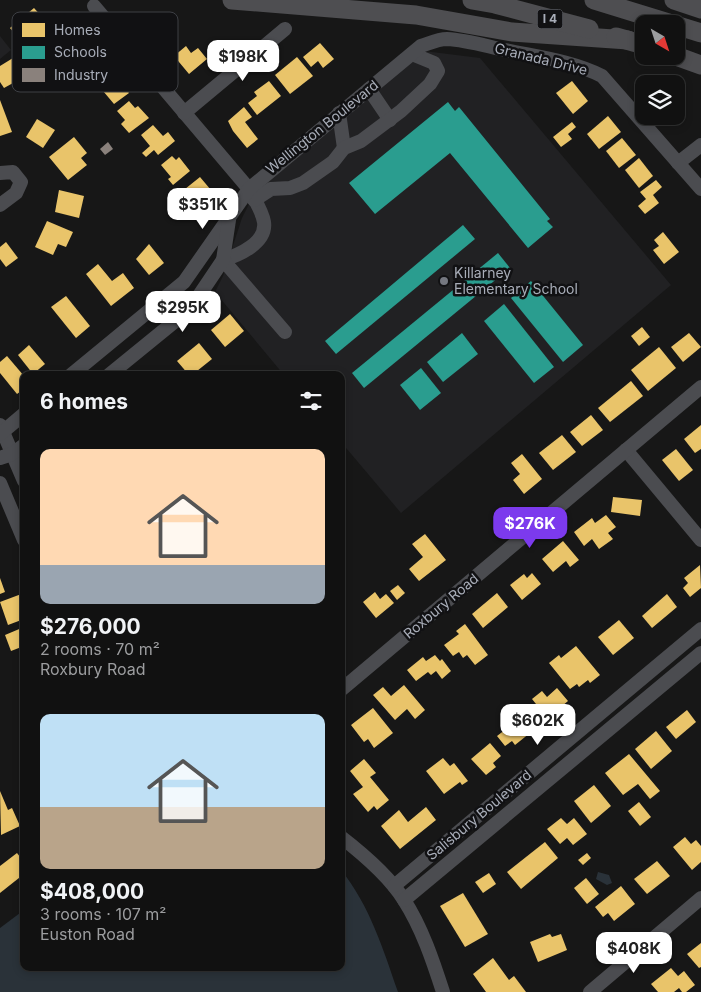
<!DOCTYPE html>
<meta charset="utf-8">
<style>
body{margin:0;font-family:Inter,sans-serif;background:#1e1f1f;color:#f1f3f6;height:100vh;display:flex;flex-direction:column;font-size:19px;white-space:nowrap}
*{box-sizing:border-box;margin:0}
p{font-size:16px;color:#9c9d9f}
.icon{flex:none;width:28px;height:28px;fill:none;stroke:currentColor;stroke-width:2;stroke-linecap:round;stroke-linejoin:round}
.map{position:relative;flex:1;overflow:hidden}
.sheet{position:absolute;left:20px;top:371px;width:325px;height:600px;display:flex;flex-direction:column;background:#111;border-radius:10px;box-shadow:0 2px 8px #0003,0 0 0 1px #303131}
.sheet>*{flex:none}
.needle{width:32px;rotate:141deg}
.buttons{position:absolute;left:635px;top:15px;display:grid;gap:10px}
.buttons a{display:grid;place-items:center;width:50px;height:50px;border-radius:10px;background:#111;box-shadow:0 2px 8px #0003,0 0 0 1px #303131;font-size:25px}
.price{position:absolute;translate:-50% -42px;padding:0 11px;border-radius:10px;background:#fff;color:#222;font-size:16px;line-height:32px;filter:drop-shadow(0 1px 2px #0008)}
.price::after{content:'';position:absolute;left:50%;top:30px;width:15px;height:11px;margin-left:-8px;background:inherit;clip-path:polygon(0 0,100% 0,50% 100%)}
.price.on{background:#7c3aed;color:#fff}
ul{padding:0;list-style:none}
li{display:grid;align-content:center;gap:10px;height:265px;padding:0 20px}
li span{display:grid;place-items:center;height:155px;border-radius:10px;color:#555}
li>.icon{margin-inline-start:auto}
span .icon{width:90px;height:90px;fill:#fffc;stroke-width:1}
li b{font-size:21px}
h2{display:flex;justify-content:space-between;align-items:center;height:60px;padding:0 20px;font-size:21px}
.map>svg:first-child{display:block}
.built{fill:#212123}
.water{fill:#2a3239}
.homes{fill:#e9c46a}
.schools{fill:#2a9d8f}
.industry{fill:#8a817c}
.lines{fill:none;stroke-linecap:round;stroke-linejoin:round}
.minor{stroke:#4b4c50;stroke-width:14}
.highway{stroke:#4e4e51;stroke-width:19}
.poi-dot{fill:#757880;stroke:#111113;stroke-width:2}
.labels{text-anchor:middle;stroke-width:5;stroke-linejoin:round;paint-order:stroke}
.shield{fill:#111113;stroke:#7b7e86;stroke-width:1}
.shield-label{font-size:12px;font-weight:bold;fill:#a8adb8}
.street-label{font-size:14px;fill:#a8adb8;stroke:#111113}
.poi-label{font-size:14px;fill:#a8adb8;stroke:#111113;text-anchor:start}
.key{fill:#111113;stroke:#3e4045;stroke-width:1}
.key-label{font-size:14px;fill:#a8adb8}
</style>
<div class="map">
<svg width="701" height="992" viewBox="0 0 701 992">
<rect width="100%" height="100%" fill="#171717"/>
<!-- built -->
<g class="built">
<polygon points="0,36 11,50 0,59"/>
<polygon points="424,51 480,58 671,285 401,513 341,442 341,375 284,375 215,292 223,276 242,218 252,198 267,181"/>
</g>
<!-- water -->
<g class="water">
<path d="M341 870C370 906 383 949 398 992H0V928L24 910V968H341Z"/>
<polygon points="598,872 609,875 612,883 607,885 596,879"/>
</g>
<!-- homes -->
<g class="homes">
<polygon points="34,8 45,20 20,40 10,28"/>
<polygon points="320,43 334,59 323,68 318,61 311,67 303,57"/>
<polygon points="186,46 191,53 198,48 207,59 189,74 174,56"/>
<polygon points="297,57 313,76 290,94 275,75"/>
<polygon points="13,58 24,77 4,88 0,82 0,66"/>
<polygon points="109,75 120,89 124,86 129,93 114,104 98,85"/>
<polygon points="269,81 281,96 257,115 248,103 257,96 254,92"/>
<polygon points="572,81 588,101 573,114 556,93"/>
<polygon points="0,100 12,132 0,136"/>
<polygon points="129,101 135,108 138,106 149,118 129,133 121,124 125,120 117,111"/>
<polygon points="244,107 252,117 245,122 258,139 247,148 233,131 228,121"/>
<polygon points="608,116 621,132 599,149 587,134"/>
<polygon points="37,119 55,130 43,148 26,137"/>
<polygon points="572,122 576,127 568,134 572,139 561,147 553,137"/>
<polygon points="153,125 163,136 168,132 175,141 158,155 154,150 146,157 142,153 150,146 141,135"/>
<polygon points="74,137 87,153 81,158 87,165 68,180 49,157"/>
<polygon points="622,138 636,155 619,168 606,151"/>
<polygon points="172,156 176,160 179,157 190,171 173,185 168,179 171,177 161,165"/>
<polygon points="639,158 653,176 639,188 625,170"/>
<polygon points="200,177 216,196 196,213 187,202 192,198 185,189"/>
<polygon points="656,180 662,187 653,195 659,203 645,214 638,206 646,199 640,192"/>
<polygon points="59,190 84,196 79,218 55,212"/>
<polygon points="47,221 73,232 66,247 58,244 53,255 35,247"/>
<polygon points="663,232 679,252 664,264 653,250 659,246 654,240"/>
<polygon points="6,242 18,258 6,267 0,259 0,247"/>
<polygon points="149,244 164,263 149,275 136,259"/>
<polygon points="98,264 112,281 123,273 134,288 111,306 86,274"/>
<polygon points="66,296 90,326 76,338 51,307"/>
<polygon points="230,314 244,331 225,347 211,330"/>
<polygon points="642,327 650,337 639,346 631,336"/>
<polygon points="689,333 701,347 683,362 671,347"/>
<polygon points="199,343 212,359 192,375 189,375 177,361"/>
<polygon points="29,345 45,364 33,374 18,355"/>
<polygon points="659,347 676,368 648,391 631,370"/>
<polygon points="7,356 24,376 24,389 17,394 0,373 0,362"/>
<polygon points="631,381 643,396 610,422 598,408"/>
<polygon points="591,415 603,430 582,446 570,432"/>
<polygon points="701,425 701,449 695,453 684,439"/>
<polygon points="562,435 576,452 553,470 539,453"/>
<polygon points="676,449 693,470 679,481 662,460"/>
<polygon points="522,454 542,479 524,494 513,480 520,474 511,463"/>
<polygon points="613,497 642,500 640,516 611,512"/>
<polygon points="606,515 616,527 608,533 613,539 599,549 592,539 584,546 574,532 592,518 595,523"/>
<polygon points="425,534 446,560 419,581 409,569 423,557 412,544"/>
<polygon points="563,541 579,560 570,567 566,561 553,572 542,559"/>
<polygon points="700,565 701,588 690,597 683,588 688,583 684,578"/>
<polygon points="532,573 541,584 522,600 510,585 524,574 527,578"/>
<polygon points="0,578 5,592 0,594"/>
<polygon points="398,585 405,593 397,600 390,591"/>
<polygon points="375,592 380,599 386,594 394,603 376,618 363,602"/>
<polygon points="24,593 24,619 8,625 0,602"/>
<polygon points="497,593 508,607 483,628 472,614"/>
<polygon points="667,594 677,607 652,628 642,616"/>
<polygon points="619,620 634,638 613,655 598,637"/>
<polygon points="465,624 488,655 475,665 467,655 463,658 459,652 453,656 444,645 459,634 456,631"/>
<polygon points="24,627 24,646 11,651 5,635"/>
<polygon points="576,646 600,675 590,683 588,680 579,687 577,684 570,689 549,663 559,655 561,658"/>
<polygon points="435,655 440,661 442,659 451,671 442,679 436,671 431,675 428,672 416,681 407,670 423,657 426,661"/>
<polygon points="404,685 425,710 415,719 407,709 395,720 373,695 383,687 391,696"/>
<polygon points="557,688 568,701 542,723 530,709 536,704 532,699 542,691 547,697"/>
<polygon points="373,708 393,733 374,748 368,739 364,742 351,725"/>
<polygon points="687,710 696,722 676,739 666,727"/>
<polygon points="524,715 535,729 515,745 512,741 505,746 497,736"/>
<polygon points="656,731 672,751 651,769 635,749"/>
<polygon points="490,743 501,756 493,763 496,767 486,775 471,759"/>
<polygon points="629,754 660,791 650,799 638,784 623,795 605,773"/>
<polygon points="443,758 450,766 454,763 468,781 462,785 460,782 444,794 426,771"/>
<polygon points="364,759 376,773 370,777 389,800 377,810 374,806 368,812 353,794 363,787 350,771"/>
<polygon points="594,785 611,806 591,823 574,801"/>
<polygon points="0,791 8,810 12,808 20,826 1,835"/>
<polygon points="639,802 651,817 640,826 628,811"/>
<polygon points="426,807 436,820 400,849 381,826 399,810 408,822"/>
<polygon points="561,818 567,824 574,818 587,834 573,845 567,838 560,844 547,829"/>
<polygon points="685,837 691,844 696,840 701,846 701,862 692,870 673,847"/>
<polygon points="545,842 558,858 521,889 507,872"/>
<polygon points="17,853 24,862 24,874 0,893 0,866"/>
<polygon points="587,853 591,858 583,865 578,860"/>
<polygon points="657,861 670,876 647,894 634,879"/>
<polygon points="489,873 496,884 483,893 475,882"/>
<polygon points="586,878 599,894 587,904 574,888"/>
<polygon points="621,886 635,904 614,921 608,913 603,917 595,907"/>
<polygon points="463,893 488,934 465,947 440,906"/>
<polygon points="550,934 552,937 561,934 567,950 538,962 530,942"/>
<polygon points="701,943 701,967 699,968 687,954"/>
<polygon points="493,958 509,980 514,976 526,992 486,992 473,974"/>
<polygon points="671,968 678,976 684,971 695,985 686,992 682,992 679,988 674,992 658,992 651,984"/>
</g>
<!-- schools -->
<g class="schools">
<polygon points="448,102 455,111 459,107 550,219 547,221 553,227 528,248 450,153 375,214 349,183"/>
<polygon points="463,225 475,239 336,354 325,341"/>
<polygon points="498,253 510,268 364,388 352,373"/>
<polygon points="531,281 583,345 563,362 511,298"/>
<polygon points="504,304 554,367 534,383 484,321"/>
<polygon points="462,333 478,354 443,382 427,362"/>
<polygon points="421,368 441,393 420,410 400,385"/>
</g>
<!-- industry -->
<polygon class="industry" points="108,142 113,149 105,155 100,149"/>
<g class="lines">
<!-- minor -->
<g class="minor">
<path d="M94 6 249 189C254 199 262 210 264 222 267 243 239 255 223 260"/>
<polyline points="369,89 390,120"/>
<polyline points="184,113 285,29"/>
<polyline points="339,113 344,148"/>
<polyline points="678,163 701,145"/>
<polyline points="0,173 13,172 21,182 16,193 0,205"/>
<polyline points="254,200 271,189 290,188 303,183 333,162 344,148 361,141 401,111 430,84 438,71 434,63 412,54"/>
<polyline points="223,260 285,332"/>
<path d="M71 375 184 282 249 189 421 46C430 43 438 39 447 39 466 40 486 46 505 50 538 57 572 61 602 76L701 189"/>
<polyline points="109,375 190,309 223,260 229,220"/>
<polyline points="0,425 24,481"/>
<polyline points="0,434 24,414"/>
<polyline points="626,450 701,540"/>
<polyline points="0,458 12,454 24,445"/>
<polyline points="0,483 24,540"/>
<polyline points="341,690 701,387"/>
<path d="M341 837C363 854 389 876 404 900 422 928 433 961 443 992"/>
<polyline points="394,886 701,629"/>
<polyline points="404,900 701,653"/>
<polyline points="590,992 701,898"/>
</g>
<!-- highway -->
<g class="highway">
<polyline points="232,0 416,15 512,32 628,40"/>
<polyline points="472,0 495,4 589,29"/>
<polyline points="594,0 701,33"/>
<polyline points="674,0 701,9"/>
<polyline points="616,37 644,45"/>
<polyline points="676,56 701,65"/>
</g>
</g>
<!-- markers -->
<circle class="poi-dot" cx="444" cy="281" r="5"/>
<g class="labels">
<!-- shield labels -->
<rect class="shield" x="537.5" y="9.5" width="25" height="19" rx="4"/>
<g class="shield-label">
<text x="550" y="23">I 4</text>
</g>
<!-- street labels -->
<g class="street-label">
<text transform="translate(541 59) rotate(14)" y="5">Granada Drive</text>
<text transform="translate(322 127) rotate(-39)" y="5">Wellington Boulevard</text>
<text transform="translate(441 606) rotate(-40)" y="5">Roxbury Road</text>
<text transform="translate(479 815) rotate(-40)" y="5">Salisbury Boulevard</text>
</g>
<!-- poi labels -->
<g class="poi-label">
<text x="454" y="278">Killarney<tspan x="454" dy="16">Elementary School</tspan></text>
</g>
</g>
<!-- legend -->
<rect x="12" y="12" width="166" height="80" rx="8" class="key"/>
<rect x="22" y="23" width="23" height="14" fill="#e9c46a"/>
<rect x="22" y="46" width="23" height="13" fill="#2a9d8f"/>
<rect x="22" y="68" width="23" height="14" fill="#8a817c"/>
<g class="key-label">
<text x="54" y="35">Homes</text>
<text x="54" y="57">Schools</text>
<text x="54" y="80">Industry</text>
</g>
</svg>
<div class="buttons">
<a><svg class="needle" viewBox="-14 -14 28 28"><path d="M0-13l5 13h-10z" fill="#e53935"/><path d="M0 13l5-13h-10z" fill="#9c9d9f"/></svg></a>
<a><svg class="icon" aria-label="layers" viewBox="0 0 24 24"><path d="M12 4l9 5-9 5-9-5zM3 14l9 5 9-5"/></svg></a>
</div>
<b class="price" style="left:243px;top:82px">$198K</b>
<b class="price" style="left:203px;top:230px">$351K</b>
<b class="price" style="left:183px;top:333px">$295K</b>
<b class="price on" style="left:530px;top:549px">$276K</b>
<b class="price" style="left:538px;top:746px">$602K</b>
<b class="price" style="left:634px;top:974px">$408K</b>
<section class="sheet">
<h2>6 homes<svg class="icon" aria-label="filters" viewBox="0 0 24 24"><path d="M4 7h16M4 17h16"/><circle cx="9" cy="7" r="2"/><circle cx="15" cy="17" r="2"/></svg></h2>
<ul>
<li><span style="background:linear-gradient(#ffd9b3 75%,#9aa5b1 0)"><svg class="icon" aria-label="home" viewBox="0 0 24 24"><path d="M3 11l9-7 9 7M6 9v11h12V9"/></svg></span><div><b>$276,000</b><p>2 rooms · 70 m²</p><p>Roxbury Road</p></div></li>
<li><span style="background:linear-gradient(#bfe0f5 60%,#b9a48a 0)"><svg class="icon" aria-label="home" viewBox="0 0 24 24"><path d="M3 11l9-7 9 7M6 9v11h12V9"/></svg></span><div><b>$408,000</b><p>3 rooms · 107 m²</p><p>Euston Road</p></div></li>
</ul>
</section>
</div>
